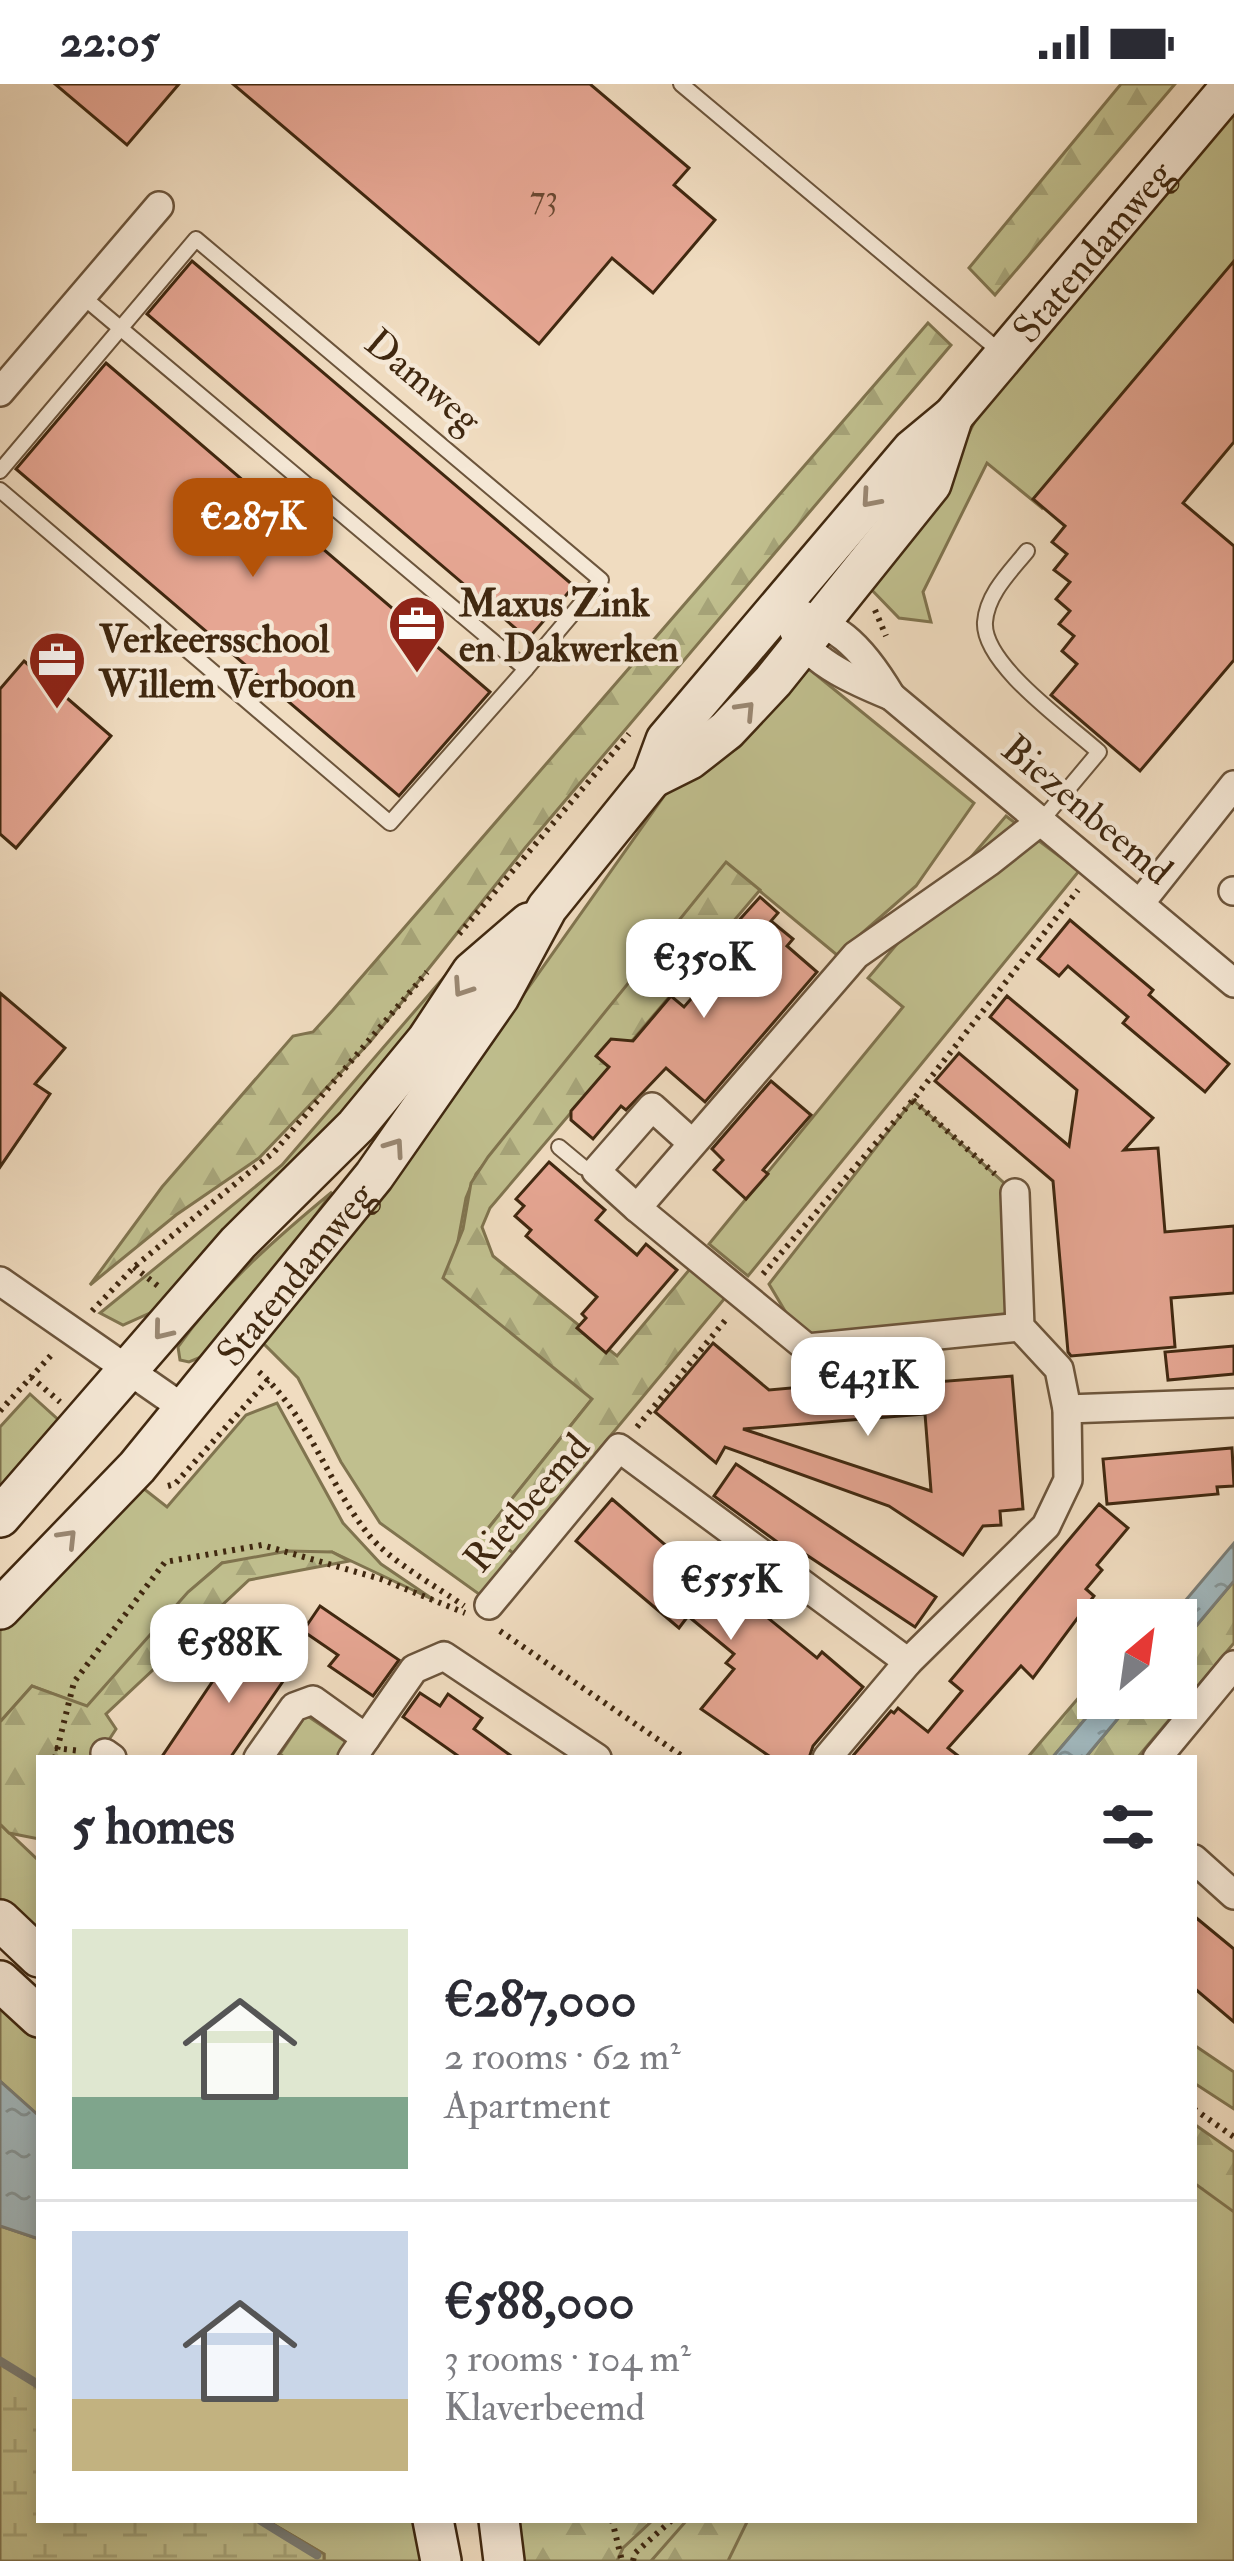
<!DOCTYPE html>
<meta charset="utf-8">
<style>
body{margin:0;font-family:"IM FELL Double Pica",serif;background:#f7f7f7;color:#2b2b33;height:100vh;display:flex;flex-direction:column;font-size:45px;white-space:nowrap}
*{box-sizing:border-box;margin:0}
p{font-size:39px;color:#7c7c81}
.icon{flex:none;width:66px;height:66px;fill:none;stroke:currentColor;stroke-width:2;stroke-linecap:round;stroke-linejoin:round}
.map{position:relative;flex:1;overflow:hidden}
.side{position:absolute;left:36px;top:1671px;width:1161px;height:768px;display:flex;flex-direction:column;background:#fff;border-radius:0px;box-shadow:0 6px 18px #0003}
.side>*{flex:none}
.needle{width:78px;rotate:29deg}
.fabs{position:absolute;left:1077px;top:1515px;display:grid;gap:24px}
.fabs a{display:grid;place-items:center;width:120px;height:120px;border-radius:0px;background:#fff;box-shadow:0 6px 18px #0003;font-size:60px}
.price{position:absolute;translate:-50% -102px;padding:0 27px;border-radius:24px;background:#fff;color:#222;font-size:39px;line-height:78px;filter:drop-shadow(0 3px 6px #0008)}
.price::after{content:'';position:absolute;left:50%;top:72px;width:36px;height:27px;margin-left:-18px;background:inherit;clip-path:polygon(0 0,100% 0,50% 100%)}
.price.selected{background:#b45309;color:#fff}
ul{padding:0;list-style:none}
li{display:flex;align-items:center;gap:36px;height:300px;padding:0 36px}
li+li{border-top:3px solid #e1e1e2}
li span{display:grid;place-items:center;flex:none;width:336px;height:240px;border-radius:0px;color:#555}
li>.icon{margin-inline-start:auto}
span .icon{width:144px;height:144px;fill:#fffc;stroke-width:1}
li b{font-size:51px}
h2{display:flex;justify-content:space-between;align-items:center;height:144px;padding:0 36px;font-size:51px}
.status{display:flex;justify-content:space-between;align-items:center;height:84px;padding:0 60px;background:#fff;direction:ltr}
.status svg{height:33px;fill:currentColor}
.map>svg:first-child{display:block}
.green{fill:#c0bf8e;stroke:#80744f;stroke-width:3}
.forest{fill:url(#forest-firs);stroke:#80744f;stroke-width:3}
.wetland{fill:url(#wetland-marsh);stroke:#80744f;stroke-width:3}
.water{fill:url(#water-ripples);stroke:#7a7e78;stroke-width:3}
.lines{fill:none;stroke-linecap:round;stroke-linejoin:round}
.stream{stroke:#7a7e78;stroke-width:9}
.building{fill:#e6a693;stroke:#402810;stroke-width:3;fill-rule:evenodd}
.service-casing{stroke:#6c553c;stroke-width:18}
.minor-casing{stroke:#6c553c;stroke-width:32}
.secondary-casing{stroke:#402810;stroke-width:44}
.path{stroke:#402810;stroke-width:6;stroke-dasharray:3 6;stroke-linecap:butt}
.service{stroke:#f5e8d6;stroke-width:14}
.minor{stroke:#f5e8d6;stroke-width:27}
.secondary{stroke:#f5e8d6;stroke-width:39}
.oneway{stroke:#9a8873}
.labels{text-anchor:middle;stroke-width:9;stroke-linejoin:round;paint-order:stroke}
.number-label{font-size:33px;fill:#6a4831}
.street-label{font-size:39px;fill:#402810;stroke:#f5e8d6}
.poi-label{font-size:39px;font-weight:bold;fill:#402810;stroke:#f5e8d6;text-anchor:start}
</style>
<div class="status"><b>22:05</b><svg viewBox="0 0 49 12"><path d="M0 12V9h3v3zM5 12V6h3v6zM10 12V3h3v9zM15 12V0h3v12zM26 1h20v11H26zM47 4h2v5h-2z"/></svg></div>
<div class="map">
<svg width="1234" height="2477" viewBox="0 0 1234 2477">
<defs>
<pattern id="forest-firs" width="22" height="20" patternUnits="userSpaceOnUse" patternTransform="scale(3)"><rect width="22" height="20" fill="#c0bf8e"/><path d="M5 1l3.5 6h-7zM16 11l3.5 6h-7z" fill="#a6a479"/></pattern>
<pattern id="wetland-marsh" width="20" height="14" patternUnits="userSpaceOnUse" patternTransform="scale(3)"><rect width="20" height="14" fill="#c0bf8e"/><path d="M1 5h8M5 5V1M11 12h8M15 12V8" fill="none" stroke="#a6a479"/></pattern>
<pattern id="water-ripples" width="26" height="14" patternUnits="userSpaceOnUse" patternTransform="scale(3)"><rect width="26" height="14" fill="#a1b8be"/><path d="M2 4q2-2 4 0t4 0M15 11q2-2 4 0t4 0" fill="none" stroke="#859699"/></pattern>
</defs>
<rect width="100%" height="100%" fill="#f0dcc0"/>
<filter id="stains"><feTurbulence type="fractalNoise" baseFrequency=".00167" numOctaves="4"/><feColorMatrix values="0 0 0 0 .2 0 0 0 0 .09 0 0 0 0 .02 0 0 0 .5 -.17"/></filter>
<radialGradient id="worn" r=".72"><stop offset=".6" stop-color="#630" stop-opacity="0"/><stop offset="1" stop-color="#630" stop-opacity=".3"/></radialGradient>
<!-- green -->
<g class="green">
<polygon points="1234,22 1234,180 1042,424 987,379 923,508 931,538 899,534 866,500 948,391 980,327"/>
<polygon points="809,585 974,719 916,802 837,871 726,779 476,1090 466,1114 458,1157 592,1315 486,1447 513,1469 483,1513 380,1439 341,1378 298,1294 262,1258 475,979 667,708 739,663"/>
<polygon points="1006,732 1079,787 748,1192 709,1160 903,923 868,894"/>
<polygon points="451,885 402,967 161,1224 123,1241 100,1229 282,1081"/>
<polygon points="913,1016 1015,1109 1020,1243 807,1264 769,1200"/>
<path d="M332 1108 289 1168 206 1271 189 1278 180 1276 178 1263C220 1203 275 1155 332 1108Z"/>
<polygon points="30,1310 63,1340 0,1414 0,1343"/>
<polygon points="277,1319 343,1439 381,1480 434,1516 332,1468 222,1479 189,1508 87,1623 32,1602 0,1638 0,1547 134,1397 167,1423 246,1331"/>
<polygon points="306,1631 349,1660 339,1674 285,1674 280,1670"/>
<polygon points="0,1740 39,1777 39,1852 0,1815"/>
<polygon points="0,1904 39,1941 39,2032 0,1997"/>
<polygon points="1194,1961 1234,1988 1234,2025 1194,1999"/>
<polygon points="1194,2080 1234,2106 1234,2477 720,2477 742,2436 1194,2436"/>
<polygon points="0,2142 39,2155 39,2302 0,2279"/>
<polygon points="266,2436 424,2436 433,2477 324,2477 324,2470"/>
<polygon points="551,2436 701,2436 684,2477 558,2477"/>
</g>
<!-- forest -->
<g class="forest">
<polygon points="1121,0 1175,0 995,211 969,184"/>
<polygon points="928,239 951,261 525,764 370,958 259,1074 176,1131 90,1201 162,1103 293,952 313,948 333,926"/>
<polygon points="726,778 760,806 490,1124 482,1143 493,1172 617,1272 690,1185 725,1214 513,1469 486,1447 592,1315 443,1194 463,1145 471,1099 488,1073"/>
<polygon points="288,1467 332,1468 349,1477 249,1496 106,1630 116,1645 97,1674 39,1674 39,1755 9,1749 0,1740 0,1638 32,1602 87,1622 188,1508 222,1479"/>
<polygon points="1234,1497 1234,1559 1137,1674 1085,1674 1135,1614 1176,1614 1176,1566"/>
<polygon points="1098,1591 1098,1614 1103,1614 1052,1674 1027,1674"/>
<polygon points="1194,2040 1234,2068 1234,2128 1194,2099"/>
<polygon points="513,2436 653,2436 623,2464 617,2477 520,2477"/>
<polygon points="687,2436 748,2436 728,2477 651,2477"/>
</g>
<!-- wetland -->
<polygon class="wetland" points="0,2278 39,2301 39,2436 266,2436 324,2470 324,2477 0,2477"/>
<!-- water -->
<g class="water">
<polygon points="1234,1459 1234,1497 1176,1566 1176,1536 1169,1536"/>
<polygon points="1103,1614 1135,1614 1085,1674 1052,1674"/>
<polygon points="0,1997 39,2032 39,2155 0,2142"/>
</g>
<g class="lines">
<!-- stream -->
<g class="stream">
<polyline points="0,2277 39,2301"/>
<polyline points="260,2436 317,2471"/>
</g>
</g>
<!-- building -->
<g class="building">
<polygon points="55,0 179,0 127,61"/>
<polygon points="233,0 590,0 689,84 674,101 715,136 653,209 612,174 539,260"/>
<polygon points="192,177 574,502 528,555 147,230"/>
<polygon points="1234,177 1234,358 1183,419 1234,462 1234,576 1140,687 1051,611 1077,580 1062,567 1074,552 1059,540 1070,527 1056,515 1070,498 1054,486 1067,470 1052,458 1065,442 1033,415"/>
<polygon points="106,279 490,608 399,712 16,385"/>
<polygon points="24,577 111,652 16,764 0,750 0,605"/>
<polygon points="760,813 778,829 771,837 793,855 787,862 817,888 705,1018 666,984 626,1026 621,1022 593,1055 571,1036 571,1027 609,983 596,972 611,955 633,957 671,912 684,923 717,885 705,874"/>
<polygon points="1070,836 1153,906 1149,911 1229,980 1205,1008 1123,939 1128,933 1068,882 1059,892 1038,875"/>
<polygon points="0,909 65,964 35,1000 50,1010 0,1083"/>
<polygon points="1007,912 1153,1034 1124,1066 1158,1064 1165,1148 1234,1142 1234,1209 1171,1214 1175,1263 1071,1272 1068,1268 1053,1097 935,997 959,969 1069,1062 1077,1006 990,933"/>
<polygon points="771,997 811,1031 763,1086 768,1090 746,1115 714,1086 723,1076 712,1065"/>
<polygon points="549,1078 605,1126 596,1136 637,1171 646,1160 677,1186 606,1269 577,1244 586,1234 582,1230 597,1213 526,1152 531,1146 515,1132 524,1122 516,1115"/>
<path d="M713 1259 769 1306 915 1293 935 1294 936 1298 1012 1292 1023 1425 1000 1427 1001 1441 983 1442 963 1471 889 1422 725 1363 716 1379 655 1328ZM925 1330 931 1407 743 1345 838 1337Z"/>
<polygon points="1234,1262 1234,1290 1168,1296 1165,1268"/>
<polygon points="1232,1364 1234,1402 1217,1403 1218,1410 1107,1420 1103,1375"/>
<polygon points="736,1380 936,1513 915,1543 805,1470 802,1476 714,1412"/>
<polygon points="612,1415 729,1516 736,1508 817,1574 822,1568 863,1603 813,1662 809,1674 772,1674 701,1625 734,1585 726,1579 734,1570 688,1532 679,1544 576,1457"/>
<polygon points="1099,1420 1128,1444 1097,1481 1102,1486 1086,1505 1094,1512 1033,1594 1021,1582 948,1664 961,1674 851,1674 891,1627 894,1629 898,1624 928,1648 962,1607 950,1597"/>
<polygon points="320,1522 399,1576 373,1612 329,1582 338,1571 303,1547"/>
<polygon points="253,1551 277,1568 268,1581 286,1593 230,1674 161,1674 229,1573 236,1577"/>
<polygon points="420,1609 440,1622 448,1610 482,1634 474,1645 514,1674 461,1674 403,1633"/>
<polygon points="1194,1832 1234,1865 1234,1938 1194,1904"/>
</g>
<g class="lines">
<defs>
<g id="service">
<polyline points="681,0 1003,270"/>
<polyline points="0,387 196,155 601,496 526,585"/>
<polyline points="0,406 390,739 526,585 82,212"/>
<path d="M1027 467C1010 488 987 510 985 538 982 580 1068 640 1099 668L1042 736"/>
<polyline points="559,1063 583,1083 596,1087"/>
</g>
<g id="minor">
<polyline points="0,308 159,122"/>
<path d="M778 522C837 540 859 558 891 612"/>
<path d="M794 548C814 580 857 598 891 612L1234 899"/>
<polyline points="1233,807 1234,807"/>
<polyline points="1141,818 1234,701"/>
<polyline points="637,1124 596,1087 652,1023 692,1059"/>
<polyline points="0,1197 183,1324"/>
<polyline points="1020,1243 807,1264 637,1124 856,871 989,778 1042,736"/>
<polyline points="1067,1325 1234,1319"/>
<polyline points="489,1521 619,1364 908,1578"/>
<polyline points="105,1669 112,1674"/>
<polyline points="258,1674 294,1623 313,1616 366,1654"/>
<polyline points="352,1674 414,1585 444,1572 597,1674"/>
<polyline points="827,1674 908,1578 1046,1442 1068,1396 1067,1325 1059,1285 1020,1243 1015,1109"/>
<polyline points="1157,1674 1234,1581"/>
<polyline points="1194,1775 1234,1811"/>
</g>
<g id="secondary">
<polyline points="652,694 690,675 727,646 773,597 931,400 953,332"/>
<polyline points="0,1433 238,1159 356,1042 427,956 472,888 529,839"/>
<path id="s1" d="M0 1525 137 1383 374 1092 499 913 547 824 652 694 666 656 912 366 953 332 1233 0"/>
<polyline points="0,1836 39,1873"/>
<polyline points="0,1897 39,1933"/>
<polyline points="433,2436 441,2477"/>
<polyline points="499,2436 504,2477"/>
</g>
</defs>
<!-- service casing -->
<use href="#service" class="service-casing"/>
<!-- minor casing -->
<use href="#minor" class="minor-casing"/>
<!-- secondary casing -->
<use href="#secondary" class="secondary-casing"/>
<!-- path -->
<g class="path">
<polyline points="875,526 886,552"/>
<polyline points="459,850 629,650"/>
<polyline points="913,1016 995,1090"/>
<polyline points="134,1183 158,1202"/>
<polyline points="763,1190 913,1016 1078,806"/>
<polyline points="92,1227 134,1183 274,1068 427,888"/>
<path d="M259 1288C309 1332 327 1398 368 1450 388 1476 436 1502 464 1522"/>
<polyline points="31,1293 60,1318"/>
<polyline points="0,1327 54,1268"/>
<polyline points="637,1343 728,1233"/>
<polyline points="168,1402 175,1400 268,1296"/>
<polyline points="500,1547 685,1674"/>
<polyline points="55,1664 81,1667"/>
<polyline points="55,1674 74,1598 165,1478 262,1461 381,1495 465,1529"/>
<polyline points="1194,2025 1234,2053"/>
<polyline points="612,2436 622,2477"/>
<polyline points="633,2477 635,2469 672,2436"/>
</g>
<!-- service -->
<use href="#service" class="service"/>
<!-- minor -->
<use href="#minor" class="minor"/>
<!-- secondary -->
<use href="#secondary" class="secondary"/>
</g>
<!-- one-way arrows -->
<defs><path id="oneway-chevron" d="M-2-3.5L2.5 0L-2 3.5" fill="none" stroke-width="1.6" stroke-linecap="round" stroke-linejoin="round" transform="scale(3)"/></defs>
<g class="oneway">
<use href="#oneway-chevron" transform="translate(870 415) rotate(131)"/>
<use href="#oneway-chevron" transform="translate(746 626) rotate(-47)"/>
<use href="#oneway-chevron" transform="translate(462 904) rotate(124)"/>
<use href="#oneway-chevron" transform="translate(395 1063) rotate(-55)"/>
<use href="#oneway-chevron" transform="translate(162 1247) rotate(129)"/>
<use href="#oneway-chevron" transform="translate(68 1454) rotate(-46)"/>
</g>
<!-- icons -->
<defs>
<symbol id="office-pin" viewBox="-11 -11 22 30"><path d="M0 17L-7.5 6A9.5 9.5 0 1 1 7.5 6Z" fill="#8f2418" stroke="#f5e8d6"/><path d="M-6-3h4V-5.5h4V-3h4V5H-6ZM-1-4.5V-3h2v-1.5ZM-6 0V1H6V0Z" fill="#fff"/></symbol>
</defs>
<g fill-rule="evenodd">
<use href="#office-pin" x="384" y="507" width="66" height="90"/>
<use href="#office-pin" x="24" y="543" width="66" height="90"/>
</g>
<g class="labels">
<!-- number labels -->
<g class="number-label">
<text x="544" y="124">73</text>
</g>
<!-- street labels -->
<g class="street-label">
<text dy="14" stroke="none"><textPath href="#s1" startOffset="1749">Statendamweg</textPath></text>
<text transform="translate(424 296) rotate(40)" y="14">Damweg</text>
<text transform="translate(1088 725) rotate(40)" y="14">Biezenbeemd</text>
<text dy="14" stroke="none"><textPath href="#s1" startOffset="447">Statendamweg</textPath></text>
<text transform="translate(526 1418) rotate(-49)" y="14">Rietbeemd</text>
</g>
<!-- poi labels -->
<g class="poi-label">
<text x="459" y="532">Maxus Zink<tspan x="459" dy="45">en Dakwerken</tspan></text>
<text x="99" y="568">Verkeersschool<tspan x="99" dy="45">Willem Verboon</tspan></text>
</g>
</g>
<rect width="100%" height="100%" filter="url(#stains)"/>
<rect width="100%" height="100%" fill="url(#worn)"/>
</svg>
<div class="fabs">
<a><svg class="needle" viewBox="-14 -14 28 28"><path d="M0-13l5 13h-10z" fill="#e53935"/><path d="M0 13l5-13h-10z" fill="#7c7c81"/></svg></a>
</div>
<b class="price selected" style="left:253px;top:496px">€287K</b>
<b class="price" style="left:704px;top:937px">€350K</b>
<b class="price" style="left:868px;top:1355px">€431K</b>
<b class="price" style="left:731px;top:1559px">€555K</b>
<b class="price" style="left:229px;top:1622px">€588K</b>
<section class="side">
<h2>5 homes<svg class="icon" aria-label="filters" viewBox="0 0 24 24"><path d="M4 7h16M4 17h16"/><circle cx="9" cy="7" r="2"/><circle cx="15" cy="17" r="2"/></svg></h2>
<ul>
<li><span style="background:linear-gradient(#dfe7d0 70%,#7fa58c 0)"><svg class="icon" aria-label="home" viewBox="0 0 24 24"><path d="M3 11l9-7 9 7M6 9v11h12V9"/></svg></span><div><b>€287,000</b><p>2 rooms · 62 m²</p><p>Apartment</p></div></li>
<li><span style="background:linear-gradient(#c9d6e8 70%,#c2b280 0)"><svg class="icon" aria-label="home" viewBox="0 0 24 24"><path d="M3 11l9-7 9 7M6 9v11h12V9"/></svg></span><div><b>€588,000</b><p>3 rooms · 104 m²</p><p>Klaverbeemd</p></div></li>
</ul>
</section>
</div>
